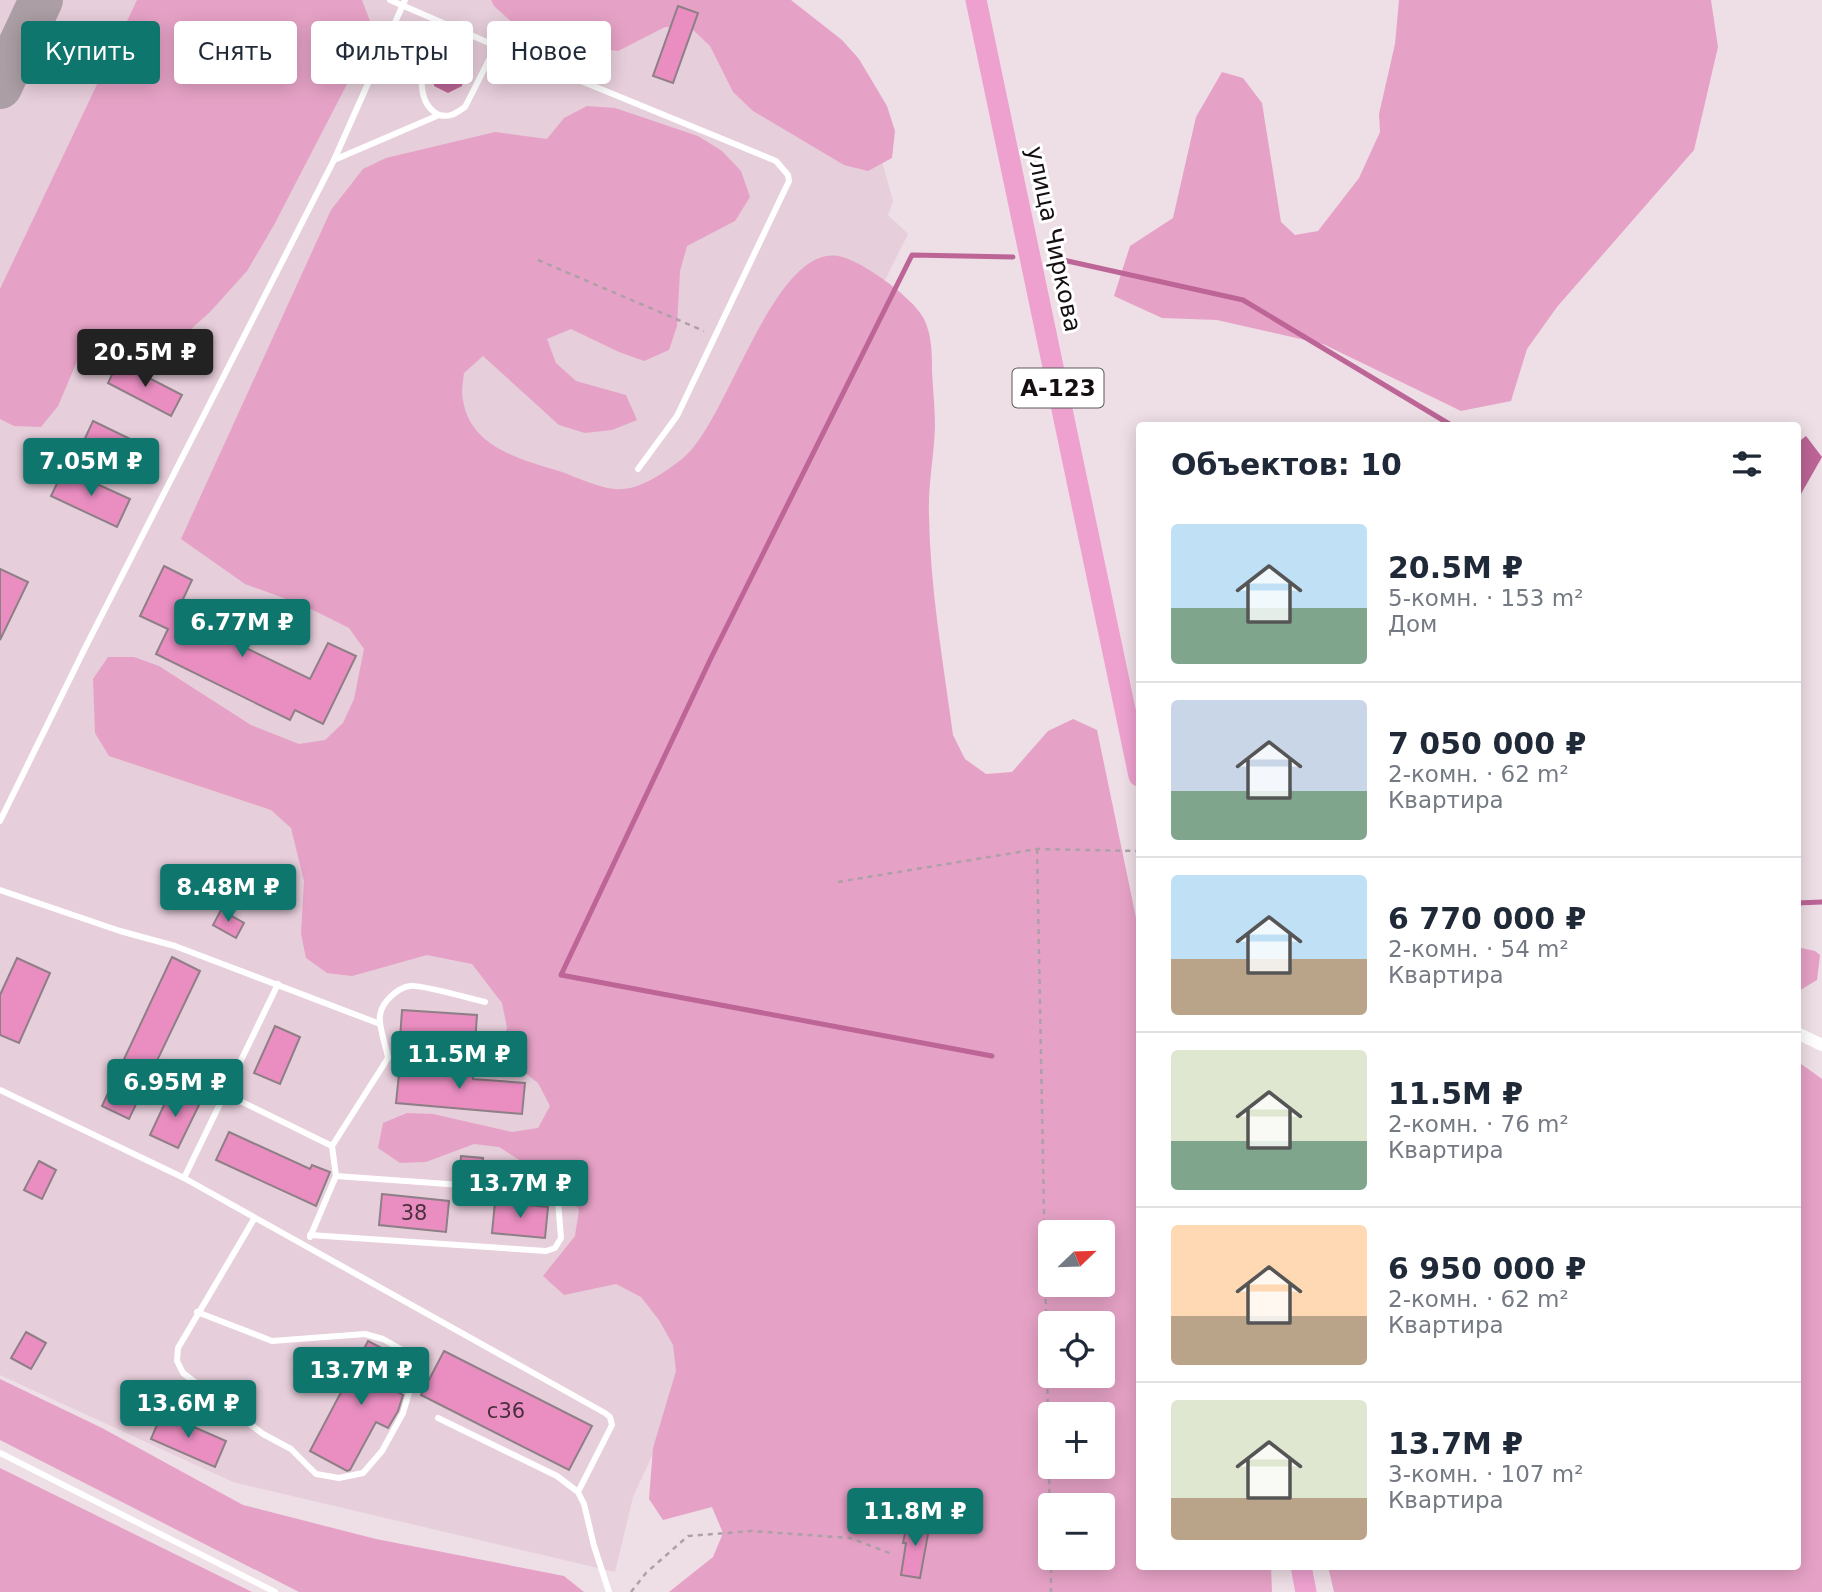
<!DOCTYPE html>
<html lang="ru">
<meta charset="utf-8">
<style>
body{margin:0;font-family:"DejaVu Sans",sans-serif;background:#f6f6f7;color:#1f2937;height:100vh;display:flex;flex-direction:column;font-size:26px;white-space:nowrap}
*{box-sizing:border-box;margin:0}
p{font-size:23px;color:#747a83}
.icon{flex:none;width:38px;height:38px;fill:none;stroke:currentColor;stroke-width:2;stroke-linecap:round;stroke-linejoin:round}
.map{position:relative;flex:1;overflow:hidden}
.side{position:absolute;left:1136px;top:422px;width:665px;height:1148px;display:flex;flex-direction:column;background:#fff;border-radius:7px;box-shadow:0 4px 18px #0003}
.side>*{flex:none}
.hud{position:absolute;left:21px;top:21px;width:665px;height:63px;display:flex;gap:14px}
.needle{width:46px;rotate:67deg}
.controls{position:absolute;left:1038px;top:1220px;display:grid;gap:14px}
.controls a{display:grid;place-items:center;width:77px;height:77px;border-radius:7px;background:#fff;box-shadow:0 4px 18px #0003;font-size:35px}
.price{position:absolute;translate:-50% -60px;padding:0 16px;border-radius:7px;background:#0f766e;color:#fff;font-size:23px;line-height:46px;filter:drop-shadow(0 2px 4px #0008)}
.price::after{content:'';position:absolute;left:50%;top:42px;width:21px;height:16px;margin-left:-10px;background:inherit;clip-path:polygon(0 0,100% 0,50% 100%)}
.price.on{background:#222;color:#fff}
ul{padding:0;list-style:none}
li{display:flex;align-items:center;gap:21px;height:175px;padding:0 35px}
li+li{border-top:2px solid #e0e1e3}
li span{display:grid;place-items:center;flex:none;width:196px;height:140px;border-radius:7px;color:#555}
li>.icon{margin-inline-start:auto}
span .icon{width:84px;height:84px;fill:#fffc;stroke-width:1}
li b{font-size:30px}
h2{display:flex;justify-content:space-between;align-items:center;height:84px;padding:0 35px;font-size:30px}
.chip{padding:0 24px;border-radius:7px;background:#fff;box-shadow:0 4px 18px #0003;font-size:24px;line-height:63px}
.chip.on{background:#0f766e;color:#fff}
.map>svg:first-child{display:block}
.built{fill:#e6ceda}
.green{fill:#e6a2c6;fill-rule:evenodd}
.water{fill:#bc6596}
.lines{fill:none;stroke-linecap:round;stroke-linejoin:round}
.stream{stroke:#bc6596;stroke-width:5}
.taxiway{stroke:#ab9ea4;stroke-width:44}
.building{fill:#ea8ec1;stroke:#8e7f86;stroke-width:2}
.path{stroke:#ada0a6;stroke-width:2.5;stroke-dasharray:5 5;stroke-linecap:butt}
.service{stroke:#fff;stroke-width:6}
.minor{stroke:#fff;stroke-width:12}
.primary{stroke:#eea1cf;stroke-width:21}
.labels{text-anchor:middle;stroke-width:6;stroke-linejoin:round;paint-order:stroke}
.number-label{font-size:21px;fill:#4a2f3e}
.shield{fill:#fff;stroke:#5b5759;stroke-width:2}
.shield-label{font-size:23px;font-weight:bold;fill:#150f12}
.street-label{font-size:24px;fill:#150f12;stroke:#fff}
</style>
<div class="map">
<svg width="1822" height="1592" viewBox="0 0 1822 1592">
<rect width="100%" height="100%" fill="#eedee6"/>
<!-- built -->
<polygon class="built" points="0,0 741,0 874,133 893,201 888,215 908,234 529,994 787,1163 633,1497 615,1572 233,1482 0,1375"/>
<!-- green -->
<g class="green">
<polygon points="137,0 362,0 374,32 274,225 247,271 210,312 190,330 166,340 142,332 90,331 58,406 41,427 14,426 0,419 0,289"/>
<polygon points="491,0 791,0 842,40 859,59 887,106 895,131 892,158 868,171 844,165 753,111 733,92 710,46 691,28 665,27 618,51 567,43 514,24 494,6"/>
<polygon points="1399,0 1711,0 1718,47 1694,150 1557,307 1527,349 1511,401 1461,411 1323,344 1217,320 1162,318 1114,296 1130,246 1173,218 1196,117 1222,72 1243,78 1262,103 1281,222 1295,235 1318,231 1359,178 1380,132 1379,114 1395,44"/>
<path d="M587 106 615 108 698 136 722 151 741 171 750 197 735 221 687 246 680 271 677 326 669 350 644 361 619 352 571 329 547 339 556 363 576 381 626 395 637 420 612 430 585 433 559 425 483 356 464 373C463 382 461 392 463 400 470 448 523 460 562 472 578 478 597 487 614 489 637 492 664 473 682 459 728 423 772 246 838 256 860 259 915 299 924 319 932 335 932 355 932 372 933 390 935 409 935 427 934 456 928 485 929 514 930 588 943 661 953 735L965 759 986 774 1012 772 1048 731 1073 719 1097 730 1139 932V1566H1271L1272 1592H669L713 1557 723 1533 712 1507 663 1520 649 1499 653 1448 676 1371 673 1345 659 1320 641 1297 616 1284 564 1295 543 1276 575 1236 579 1210 565 1189 499 1147 474 1144 426 1162 400 1163 378 1148 383 1123 407 1113 433 1114 512 1132 538 1128 550 1106 538 1083 497 1051 507 1028 502 1003 472 964 427 955 352 976 327 973 306 958 301 934 304 881 291 828 271 810 109 756 95 733 93 679 108 657H134L159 666 251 725 299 744 325 740 343 723 354 699 364 649 349 628 303 605 245 584 181 539 331 210 363 169 386 158 495 132 547 139 564 118ZM1050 1232H1102V1284H1050ZM1050 1323H1102V1376H1050ZM1050 1414H1102V1466H1050ZM1050 1505H1102V1558H1050Z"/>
<polygon points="1797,947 1815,951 1820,955 1817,980 1797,992"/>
<polygon points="1797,1061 1822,1079 1822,1592 1334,1592 1328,1566 1797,1566"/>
<polygon points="0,1379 102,1428 243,1505 376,1539 564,1576 584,1592 299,1592 0,1440"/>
<polygon points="0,1468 252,1592 0,1592"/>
</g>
<!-- water -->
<g class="water">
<polygon points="445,55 463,69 462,86 448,93 434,86 434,69"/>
<polygon points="1806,436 1822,457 1797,501 1797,443"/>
</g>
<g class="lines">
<!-- stream -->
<g class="stream">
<polyline points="1054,258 1243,300 1451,425"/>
<polyline points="1797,903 1822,902"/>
<polyline points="992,1056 561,975 711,658 912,255 1013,257"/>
</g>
<!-- taxiway -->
<polyline class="taxiway" points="0,87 41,0"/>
</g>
<!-- building -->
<g class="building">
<polygon points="678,6 698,13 673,83 653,76"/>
<polygon points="118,362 182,395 171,416 108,383"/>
<polygon points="93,421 157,452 144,479 80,449"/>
<polygon points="64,469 130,499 117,527 51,496"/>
<polygon points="164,566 192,580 176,614 310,679 328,643 356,656 323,724 295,710 290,720 156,654 168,629 140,616"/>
<polygon points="0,569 28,582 0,640"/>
<polygon points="221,910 244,923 236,938 213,925"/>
<polygon points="172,957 200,971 129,1119 102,1106"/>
<polygon points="17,958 50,973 19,1043 0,1035 0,995"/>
<polygon points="402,1010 477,1015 475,1044 400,1039"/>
<polygon points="275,1026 300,1037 280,1084 254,1073"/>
<polygon points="410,1067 474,1073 473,1079 525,1083 522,1114 396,1103 399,1074 409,1075"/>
<polygon points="171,1090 200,1103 178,1148 150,1135"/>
<polygon points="229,1132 310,1169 312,1165 330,1172 316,1206 216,1160"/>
<polygon points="461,1156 483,1158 482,1174 460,1172"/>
<polygon points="39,1161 56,1170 42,1199 24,1190"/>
<polygon points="382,1194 449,1201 446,1232 379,1225"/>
<polygon points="495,1202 548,1207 545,1238 492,1233"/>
<polygon points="26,1332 46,1343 31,1369 11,1358"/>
<polygon points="368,1341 406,1361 392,1389 403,1395 398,1411 388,1428 376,1422 350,1470 347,1471 310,1451"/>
<polygon points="444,1351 592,1426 569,1470 421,1395"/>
<polygon points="162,1413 226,1441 215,1467 151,1439"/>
<polygon points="908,1519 930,1523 920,1578 901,1575 906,1543 903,1543"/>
</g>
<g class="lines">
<!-- path -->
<g class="path">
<polyline points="538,260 704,331"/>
<polyline points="1037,849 1050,1523"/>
<polyline points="838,882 1037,849 1139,851"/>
<polyline points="1051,1558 1051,1592"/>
<polyline points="631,1592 646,1573 688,1536 752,1531 850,1538 892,1554"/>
</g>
<!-- service -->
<g class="service">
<polyline points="390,0 496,46 776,161 788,175 789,181 677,416 638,469"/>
<path d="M436 21C426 45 408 100 439 115"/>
<path d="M334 160 439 115C450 118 456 113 465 107L496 46"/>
<polyline points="0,821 86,646 334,160 405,0"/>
<polyline points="0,890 120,931 175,946 380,1024"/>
<polyline points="175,1069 332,1146"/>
<polyline points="0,1090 184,1178 605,1413 610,1417 612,1425 578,1492"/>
<polyline points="184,1178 278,984"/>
<polyline points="310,1235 546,1251 555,1248 561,1238 558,1201 546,1191 336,1176"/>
<path d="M310 1237 336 1176 332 1146 388 1058C386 1045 378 1026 380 1015 382 1002 397 988 410 986 421 984 471 999 485 1002"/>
<polyline points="197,1312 272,1341 365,1334 383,1339 406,1352 411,1357 414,1368 412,1383 403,1413 382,1451 363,1473 339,1478 316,1474 291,1449 263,1434 183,1373 177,1361 178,1348 254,1219"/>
<polyline points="438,1418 557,1476 578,1492 584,1504 594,1546 609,1592"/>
<polyline points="0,1453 275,1592"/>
</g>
<!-- minor -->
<polyline class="minor" points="1797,1033 1822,1045"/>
<!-- primary -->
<g class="primary">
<polyline points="976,0 1139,776"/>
<polyline points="1301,1566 1306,1592"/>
</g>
</g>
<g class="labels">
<!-- number labels -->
<g class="number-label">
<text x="414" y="1220">38</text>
<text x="506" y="1418">с36</text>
</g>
<!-- shield labels -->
<rect class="shield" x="1012.5" y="368.5" width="91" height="39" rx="5"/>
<g class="shield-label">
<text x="1058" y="396">А-123</text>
</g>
<!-- street labels -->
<g class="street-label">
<text transform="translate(1054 239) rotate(78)" y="8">улица Чиркова</text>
</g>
</g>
</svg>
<div class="controls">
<a><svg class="needle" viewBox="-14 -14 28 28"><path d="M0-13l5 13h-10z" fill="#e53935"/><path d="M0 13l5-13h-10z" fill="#747a83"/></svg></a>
<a><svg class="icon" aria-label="locate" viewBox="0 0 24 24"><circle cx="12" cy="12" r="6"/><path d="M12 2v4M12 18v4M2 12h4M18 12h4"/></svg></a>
<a>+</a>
<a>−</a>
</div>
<b class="price on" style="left:145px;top:389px">20.5M ₽</b>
<b class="price" style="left:91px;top:498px">7.05M ₽</b>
<b class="price" style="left:242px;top:659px">6.77M ₽</b>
<b class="price" style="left:228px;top:924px">8.48M ₽</b>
<b class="price" style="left:459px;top:1091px">11.5M ₽</b>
<b class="price" style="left:175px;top:1119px">6.95M ₽</b>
<b class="price" style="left:520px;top:1220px">13.7M ₽</b>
<b class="price" style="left:361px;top:1407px">13.7M ₽</b>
<b class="price" style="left:188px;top:1440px">13.6M ₽</b>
<b class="price" style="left:915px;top:1548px">11.8M ₽</b>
<div class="hud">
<a class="chip on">Купить</a>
<a class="chip">Снять</a>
<a class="chip">Фильтры</a>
<a class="chip">Новое</a>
</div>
<section class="side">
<h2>Объектов: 10<svg class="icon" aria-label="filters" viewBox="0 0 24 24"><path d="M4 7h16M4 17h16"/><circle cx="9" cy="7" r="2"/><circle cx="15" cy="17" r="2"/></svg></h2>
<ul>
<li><span style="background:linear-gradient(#bfe0f5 60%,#7fa58c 0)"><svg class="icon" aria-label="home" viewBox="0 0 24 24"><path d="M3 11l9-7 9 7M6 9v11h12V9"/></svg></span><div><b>20.5M ₽</b><p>5-комн. · 153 m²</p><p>Дом</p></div></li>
<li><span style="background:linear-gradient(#c9d6e8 65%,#7fa58c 0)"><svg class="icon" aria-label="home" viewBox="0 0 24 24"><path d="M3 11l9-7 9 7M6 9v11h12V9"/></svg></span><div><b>7 050 000 ₽</b><p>2-комн. · 62 m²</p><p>Квартира</p></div></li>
<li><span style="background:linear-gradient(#bfe0f5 60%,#b9a48a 0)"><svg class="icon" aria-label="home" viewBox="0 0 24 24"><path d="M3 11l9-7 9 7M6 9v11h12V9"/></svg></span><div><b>6 770 000 ₽</b><p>2-комн. · 54 m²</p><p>Квартира</p></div></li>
<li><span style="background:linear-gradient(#dfe7d0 65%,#7fa58c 0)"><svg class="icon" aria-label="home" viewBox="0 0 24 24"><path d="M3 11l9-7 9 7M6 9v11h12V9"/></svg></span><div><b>11.5M ₽</b><p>2-комн. · 76 m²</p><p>Квартира</p></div></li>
<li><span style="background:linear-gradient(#ffd9b3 65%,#b9a48a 0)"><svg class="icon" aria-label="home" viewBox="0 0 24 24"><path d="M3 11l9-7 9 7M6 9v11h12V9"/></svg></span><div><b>6 950 000 ₽</b><p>2-комн. · 62 m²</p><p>Квартира</p></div></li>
<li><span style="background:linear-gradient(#dfe7d0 70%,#b9a48a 0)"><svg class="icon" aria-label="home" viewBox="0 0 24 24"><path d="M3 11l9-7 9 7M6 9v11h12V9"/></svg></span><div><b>13.7M ₽</b><p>3-комн. · 107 m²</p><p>Квартира</p></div></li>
</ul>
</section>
</div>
